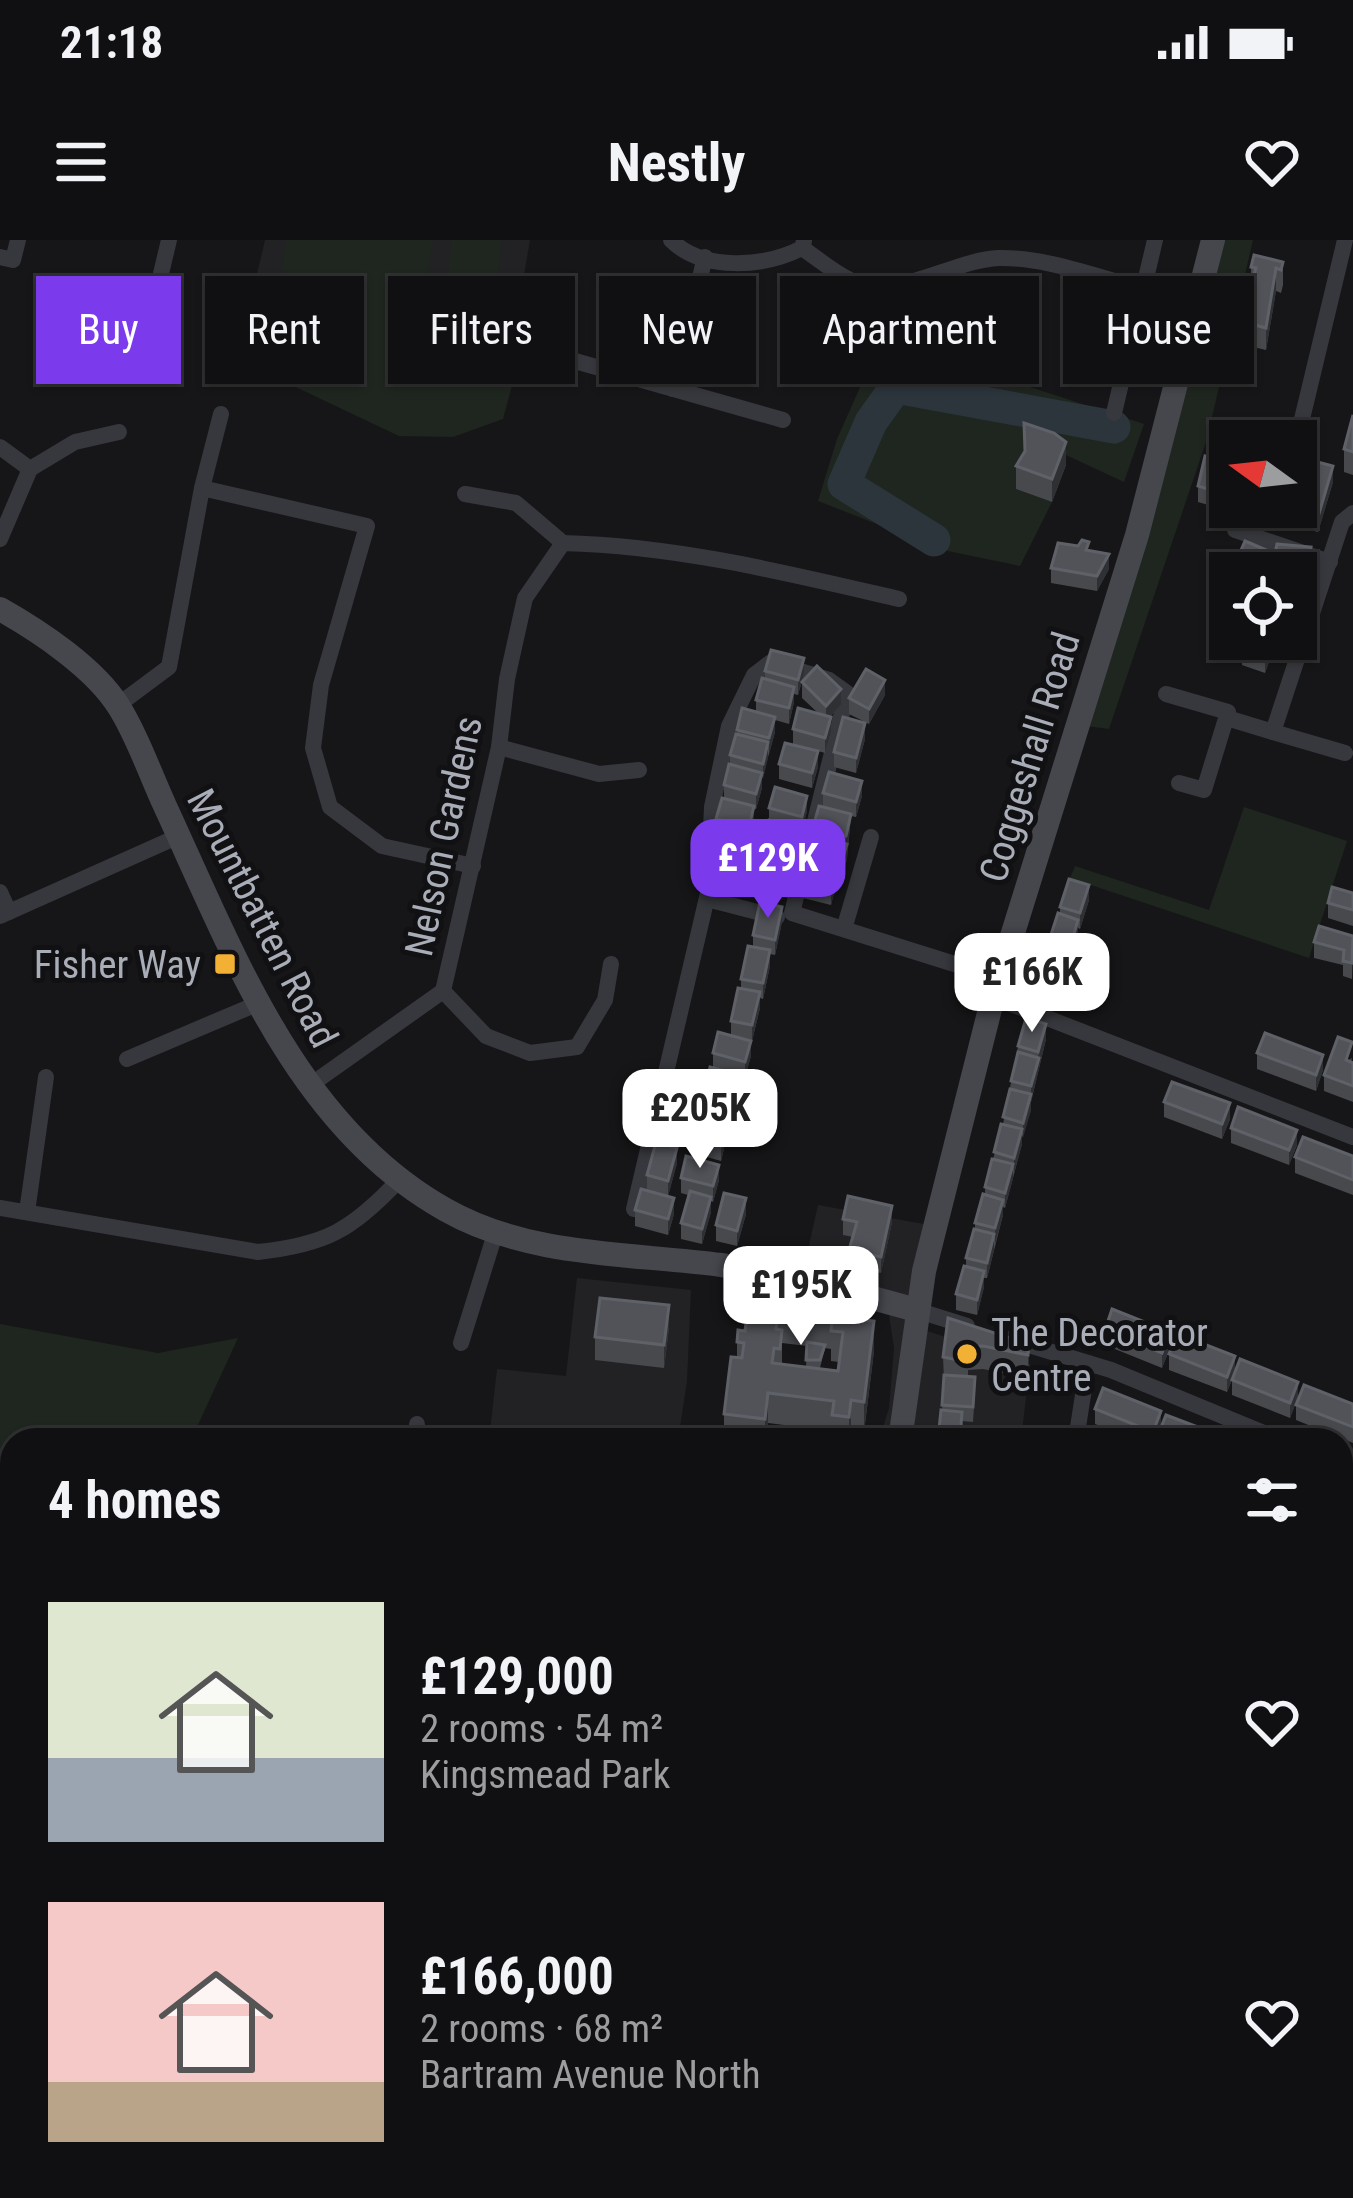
<!DOCTYPE html>
<meta charset="utf-8">
<style>
body{margin:0;font-family:"Roboto Condensed",sans-serif;background:#19191b;color:#f1f3f6;height:100vh;display:flex;flex-direction:column;font-size:45px;white-space:nowrap}
*{box-sizing:border-box;margin:0}
p{font-size:39px;color:#9c9d9f}
.icon{flex:none;width:66px;height:66px;fill:none;stroke:currentColor;stroke-width:2;stroke-linecap:round;stroke-linejoin:round}
.map{position:relative;flex:1;overflow:hidden}
.panel{position:absolute;left:0px;top:1188px;width:1353px;height:771px;display:flex;flex-direction:column;background:#101012;border-radius:36px 36px 0 0;box-shadow:0 3px 9px #0004,0 0 0 3px #303032}
.panel>*{flex:none}
.guide{position:absolute;left:36px;top:36px;width:1281px;height:108px;display:flex;gap:24px}
.needle{width:78px;rotate:285deg}
.tools{position:absolute;left:1209px;top:180px;display:grid;gap:24px}
.tools a{display:grid;place-items:center;width:108px;height:108px;border-radius:0px;background:#101012;box-shadow:0 3px 9px #0004,0 0 0 3px #303032;font-size:60px}
.price{position:absolute;translate:-50% -102px;padding:0 27px;border-radius:24px;background:#fff;color:#222;font-size:39px;line-height:78px;filter:drop-shadow(0 3px 6px #0008)}
.price::after{content:'';position:absolute;left:50%;top:72px;width:36px;height:27px;margin-left:-18px;background:inherit;clip-path:polygon(0 0,100% 0,50% 100%)}
.price.current{background:#7c3aed;color:#fff}
ul{padding:0;list-style:none}
li{display:flex;align-items:center;gap:36px;height:300px;padding:0 48px}
li span{display:grid;place-items:center;flex:none;width:336px;height:240px;border-radius:0px;color:#555}
li>.icon{margin-inline-start:auto}
span .icon{width:144px;height:144px;fill:#fffc;stroke-width:1}
li b{font-size:51px}
h2{display:flex;justify-content:space-between;align-items:center;height:144px;padding:0 48px;font-size:51px}
.chip{padding:0 42px;border-radius:0px;background:#101012;box-shadow:0 3px 9px #0004,0 0 0 3px #303032;font-size:42px;line-height:108px}
.chip.current{background:#7c3aed;color:#fff}
.status{display:flex;justify-content:space-between;align-items:center;height:84px;padding:0 60px;background:#101012;direction:ltr}
.status svg{height:33px;fill:currentColor}
header{display:flex;justify-content:space-between;align-items:center;height:156px;padding:0 48px;background:#101012;font-size:54px;font-weight:700}
.map>svg:first-child{display:block}
.built{fill:#222225}
.green{fill:#1e261f}
.lines{fill:none;stroke-linecap:round;stroke-linejoin:round}
.river{stroke:#2c353c;stroke-width:33}
.street{stroke:#37383d;stroke-width:16}
.secondary{stroke:#45474d;stroke-width:24}
.wall{fill:#47494d;fill-rule:evenodd}
.shaded-wall{fill:#2f3033}
.building{fill:#525359;stroke:#5f6168;stroke-width:3;fill-rule:evenodd}
.poi-dot{fill:#f2b134;stroke:#111113;stroke-width:4.5}
.labels{text-anchor:middle;stroke-width:10;stroke-linejoin:round;paint-order:stroke}
.street-label{font-size:39px;fill:#a8adb8;stroke:#111113}
.poi-label{font-size:39px;fill:#a8adb8;stroke:#111113;text-anchor:end}
</style>
<div class="status"><b>21:18</b><svg viewBox="0 0 49 12"><path d="M0 12V9h3v3zM5 12V6h3v6zM10 12V3h3v9zM15 12V0h3v12zM26 1h20v11H26zM47 4h2v5h-2z"/></svg></div>
<header><svg class="icon" aria-label="menu" viewBox="0 0 24 24"><path d="M4 6h16M4 12h16M4 18h16"/></svg>Nestly<svg class="icon" aria-label="heart" viewBox="0 0 24 24"><path d="M12 20l-8-8c-3-5 5-10 8-4 3-6 11-1 8 4z"/></svg></header>
<div class="map">
<svg width="1353" height="1958" viewBox="0 0 1353 1958">
<rect width="100%" height="100%" fill="#161618"/>
<!-- built -->
<g class="built">
<polygon points="265,0 530,0 503,159 239,110"/>
<polygon points="818,965 946,988 924,1090 1030,1124 1021,1200 880,1197 889,1168 894,1108 889,1075 838,1055 799,1050"/>
<polygon points="577,1038 691,1050 687,1141 678,1200 489,1200 497,1129 566,1136"/>
</g>
<!-- green -->
<g class="green">
<polygon points="287,0 433,0 410,129 513,142 503,179 453,197 399,196 285,142 239,110 246,79 269,91"/>
<polygon points="452,0 502,0 486,118 438,111"/>
<polygon points="1220,0 1253,0 1207,199 1109,489 1086,486"/>
<polygon points="873,118 996,136 1144,184 1124,242 1038,202 1016,249 1052,262 1020,326 943,310 818,261 837,199"/>
<polygon points="1244,567 1347,601 1309,718 1070,638 1075,626 1209,670"/>
<polygon points="0,1084 158,1113 238,1098 191,1200 12,1200 12,1314 0,1313"/>
</g>
<g class="lines">
<!-- river -->
<polyline class="river" points="934,300 844,244 871,182 896,147 1114,187"/>
<!-- street -->
<g class="street">
<path d="M671 0C703 32 765 27 802 8L804 1"/>
<path d="M802 8C817 18 832 31 848 39 895 64 950 20 999 18 1047 17 1098 38 1144 49"/>
<polyline points="0,17 13,20 18,0"/>
<polyline points="153,67 169,0"/>
<polyline points="575,121 783,180"/>
<polyline points="673,149 705,17"/>
<polyline points="1114,173 1155,0"/>
<polyline points="1296,204 1345,0"/>
<polyline points="0,207 30,229 0,299"/>
<polyline points="30,229 75,202 119,192"/>
<polyline points="202,248 367,286 321,445 313,508 330,567 382,606 473,626"/>
<polyline points="465,254 516,263 563,303"/>
<polyline points="1235,290 1330,322"/>
<polyline points="1246,294 1253,267"/>
<polyline points="1166,454 1228,472 1204,550 1179,543"/>
<polyline points="118,465 169,427 202,248 221,174"/>
<polyline points="1227,478 1273,492 1342,282 1353,273"/>
<polyline points="1273,492 1345,513"/>
<polyline points="499,507 599,534 639,530"/>
<polyline points="0,652 9,672"/>
<polyline points="707,659 777,677"/>
<polyline points="0,676 179,596"/>
<polyline points="844,689 871,597"/>
<polyline points="443,751 486,796 530,813 577,807 605,760 611,724"/>
<polyline points="993,757 1353,897"/>
<polyline points="127,819 259,763"/>
<path d="M309 846 443 751 499 507 507 439 525 358 563 303C678 306 787 333 899 359"/>
<path d="M0 968 258 1012C325 1005 352 990 398 941"/>
<polyline points="634,969 708,653 712,567 729,486 754,435 771,422 829,440 847,453 792,673 999,738"/>
<polyline points="27,972 46,837"/>
<polyline points="916,1070 967,1086"/>
<polyline points="1009,1099 1111,1130 1281,1200"/>
<polyline points="461,1103 495,994"/>
<polyline points="416,1200 417,1184"/>
<polyline points="1076,1200 1088,1123"/>
<polyline points="1341,1225 1353,1230"/>
<polyline points="0,1449 12,1450"/>
<polyline points="1341,1557 1353,1562"/>
<polyline points="511,1947 518,1958"/>
<polyline points="327,1958 407,1947"/>
<polyline points="1152,1958 1152,1947"/>
</g>
<!-- secondary -->
<g class="secondary">
<path d="M0 369C39 391 95 428 119 467 138 497 150 534 165 566 233 713 297 887 446 970 529 1017 629 1013 721 1025 788 1035 852 1052 916 1070"/>
<polyline points="900,1200 924,1031 993,757 1137,295 1213,0"/>
<polyline points="808,1958 810,1947"/>
</g>
</g>
<!-- wall -->
<g class="wall">
<polygon points="1283,22 1283,45 1281,53 1276,51 1266,110 1240,104 1240,81 1251,43 1251,27"/>
<polygon points="1353,175 1353,235 1344,232 1344,209"/>
<polygon points="1066,225 1052,262 1016,249 1016,226"/>
<polygon points="1230,225 1230,267 1242,267 1239,274 1198,262 1198,246"/>
<polygon points="1333,242 1318,292 1295,286 1295,270"/>
<polygon points="1089,311 1109,329 1097,351 1051,343 1051,328"/>
<polygon points="1311,323 1299,365 1296,364 1296,333 1272,333 1272,326"/>
<polygon points="1245,399 1277,399 1265,433 1242,425 1242,410"/>
<polygon points="765,431 804,434 798,455 794,454 794,462 789,484 775,480 775,492 762,539 762,548 756,569 754,569 754,582 749,600 752,617 746,638 714,629 714,614 719,595 716,594 716,579 724,558 724,545 730,524 730,515 737,490 756,472 756,460 765,439"/>
<polygon points="802,442 841,465 830,477 831,492 825,513 818,511 818,527 812,548 779,539 779,524 793,505 793,489 818,473 802,458"/>
<polygon points="885,455 869,484 849,474 849,458"/>
<polygon points="865,499 856,533 834,527 834,512"/>
<polygon points="823,553 862,556 856,577 851,576 847,619 841,640 837,639 831,665 799,657 799,641 809,621 813,599 813,587 823,567"/>
<polygon points="769,568 807,571 802,590 802,604 796,625 795,625 795,637 789,658 757,650 757,634 764,613 764,601 769,581"/>
<polygon points="1353,653 1353,686 1328,678 1328,663"/>
<polygon points="1089,660 1080,689 1078,688 1078,695 1070,723 1066,722 1066,730 1055,765 1039,760 1039,744 1049,710 1049,701 1060,674 1060,667"/>
<polygon points="782,682 775,715 770,714 770,726 763,759 760,758 760,768 752,801 748,800 751,816 745,837 743,837 743,851 738,872 705,864 705,848 713,828 713,813 731,795 731,781 741,748 741,739 753,707 753,695"/>
<polygon points="1353,696 1352,739 1343,736 1343,725 1314,718 1314,702"/>
<polygon points="1046,799 1031,862 1031,870 1022,898 1022,904 1005,968 1003,967 1003,975 987,1038 984,1038 984,1047 977,1075 956,1070 956,1054 966,1026 966,1018 975,989 975,983 985,955 985,947 1003,884 1018,806"/>
<polygon points="1257,813 1323,830 1316,851 1257,829"/>
<polygon points="1352,818 1351,822 1353,823 1353,862 1324,851 1324,835"/>
<polygon points="1164,862 1230,879 1222,899 1164,877"/>
<polygon points="729,888 721,921 700,915 700,900"/>
<polygon points="1231,888 1297,905 1289,925 1231,903"/>
<polygon points="1353,916 1353,955 1295,933 1295,917"/>
<polygon points="677,923 668,956 647,950 647,935"/>
<polygon points="681,938 719,940 713,962 711,961 711,972 702,1004 681,999 681,983 688,955 681,953"/>
<polygon points="635,970 674,974 668,995 635,986"/>
<polygon points="746,974 737,1006 716,1001 716,985"/>
<polygon points="843,979 892,982 881,1033 849,1026 849,1010 853,997 843,995"/>
<path d="M750 1051 851 1058 868 1080 874 1111 864 1192 851 1191 850 1200H832V1191L768 1183 766 1200H724V1174L737 1118V1102L745 1091ZM782 1103 807 1106 806 1127 782 1124ZM825 1108 831 1109V1121L839 1122 838 1131 820 1128Z"/>
<polygon points="948,1078 1029,1104 1028,1138 983,1129 968,1130 968,1137 975,1152 973,1182 962,1181 942,1170 944,1140 943,1117"/>
<polygon points="669,1088 664,1128 595,1120 595,1097"/>
<polygon points="1105,1090 1170,1108 1162,1128 1105,1105"/>
<polygon points="1169,1114 1235,1132 1227,1152 1169,1130"/>
<polygon points="1232,1140 1298,1157 1290,1178 1232,1155"/>
<polygon points="1353,1164 1353,1203 1296,1180 1296,1165"/>
<polygon points="1095,1169 1161,1187 1156,1200 1135,1200 1095,1184"/>
<polygon points="1341,1250 1353,1254 1353,1294 1341,1289"/>
<polygon points="1341,1474 1353,1478 1353,1517 1341,1512"/>
<polygon points="1341,1582 1347,1596 1353,1589 1353,1628 1342,1623"/>
</g>
<!-- shaded-wall -->
<g class="shaded-wall">
<polygon points="1276,28 1276,51 1266,110 1266,88"/>
<polygon points="1066,202 1066,225 1052,262 1052,239"/>
<polygon points="1333,226 1333,242 1318,292 1318,277"/>
<polygon points="1311,307 1311,323 1299,365 1299,349"/>
<polygon points="1271,312 1271,328 1268,333 1261,333"/>
<polygon points="1109,314 1109,329 1097,351 1097,336"/>
<polygon points="1272,399 1277,399 1265,433 1265,418"/>
<polygon points="804,418 804,434 798,455 798,440"/>
<polygon points="885,440 885,455 869,484 869,469"/>
<polygon points="794,447 794,462 789,484 789,468"/>
<polygon points="841,449 841,465 826,481 826,466"/>
<polygon points="775,477 775,492 769,514 769,498"/>
<polygon points="831,477 831,492 825,513 825,498"/>
<polygon points="865,483 865,499 856,533 856,518"/>
<polygon points="768,502 768,518 763,539 763,524"/>
<polygon points="818,511 818,527 812,548 812,533"/>
<polygon points="762,533 762,548 756,569 756,554"/>
<polygon points="862,541 862,556 856,577 856,562"/>
<polygon points="807,556 807,571 796,625 796,610"/>
<polygon points="754,566 754,582 749,603 749,587"/>
<polygon points="851,574 847,619 841,640 846,596"/>
<polygon points="752,601 752,617 746,638 746,622"/>
<polygon points="795,622 795,637 789,658 789,643"/>
<polygon points="837,629 837,644 831,665 831,650"/>
<polygon points="1089,645 1089,660 1080,689 1080,673"/>
<polygon points="782,667 782,682 775,715 775,700"/>
<polygon points="1078,680 1078,695 1070,723 1070,708"/>
<polygon points="770,710 770,726 763,759 763,743"/>
<polygon points="1066,715 1066,730 1055,765 1055,750"/>
<polygon points="760,752 760,768 752,801 752,785"/>
<polygon points="1046,784 1046,799 1031,862 1031,846"/>
<polygon points="751,801 751,816 745,837 745,822"/>
<polygon points="1323,815 1323,830 1316,851 1316,835"/>
<polygon points="743,836 743,851 738,872 738,857"/>
<polygon points="1031,854 1031,870 1023,898 1023,883"/>
<polygon points="1230,863 1230,879 1222,899 1222,884"/>
<polygon points="729,873 729,888 721,921 721,906"/>
<polygon points="1022,889 1022,904 1014,933 1014,918"/>
<polygon points="1297,890 1297,905 1289,925 1289,910"/>
<polygon points="677,908 677,923 668,956 668,941"/>
<polygon points="1013,924 1013,939 1005,968 1005,953"/>
<polygon points="719,925 719,940 713,962 713,946"/>
<polygon points="711,957 711,972 702,1004 702,989"/>
<polygon points="674,958 674,974 668,995 668,979"/>
<polygon points="746,958 746,974 737,1006 737,991"/>
<polygon points="1003,960 1003,975 995,1004 995,988"/>
<polygon points="892,966 892,982 881,1033 881,1017"/>
<polygon points="994,994 994,1010 987,1038 987,1023"/>
<polygon points="984,1031 984,1047 977,1075 977,1060"/>
<polygon points="669,1065 669,1088 664,1128 664,1105"/>
<polygon points="874,1081 874,1111 864,1192 864,1162"/>
<polygon points="1170,1092 1170,1108 1162,1128 1162,1113"/>
<polygon points="1235,1116 1235,1132 1227,1152 1227,1137"/>
<polygon points="1298,1142 1298,1157 1290,1178 1290,1163"/>
<polygon points="768,1153 768,1183 765,1200 765,1179"/>
<polygon points="851,1160 851,1191 849,1200 849,1177"/>
<polygon points="1161,1171 1161,1187 1156,1200 1153,1200 1153,1192"/>
<polygon points="1347,1584 1347,1600 1341,1613 1341,1597"/>
</g>
<!-- building -->
<g class="building">
<polygon points="1254,15 1283,22 1281,30 1276,28 1266,88 1240,81 1256,28 1251,27"/>
<polygon points="1353,175 1353,212 1344,209"/>
<polygon points="1024,183 1054,193 1066,202 1052,239 1016,226 1025,211"/>
<polygon points="1205,216 1230,225 1230,256 1198,246"/>
<polygon points="1310,220 1333,226 1318,277 1295,270"/>
<polygon points="1082,300 1089,302 1086,310 1109,314 1097,336 1051,328 1058,303 1078,306"/>
<polygon points="1245,301 1271,312 1261,333 1231,333"/>
<polygon points="1277,304 1311,307 1299,349 1296,348 1296,333 1291,333 1291,331 1272,326"/>
<polygon points="1245,399 1272,399 1265,418 1242,410"/>
<polygon points="771,410 804,418 798,440 765,431"/>
<polygon points="817,426 841,449 826,466 802,442"/>
<polygon points="866,429 885,440 869,469 849,458"/>
<polygon points="762,438 794,447 789,468 756,460"/>
<polygon points="742,468 775,477 769,498 737,490"/>
<polygon points="798,468 831,477 825,498 793,489"/>
<polygon points="843,477 865,483 856,518 834,512"/>
<polygon points="736,494 768,502 763,524 730,515"/>
<polygon points="785,503 818,511 812,533 779,524"/>
<polygon points="729,524 762,533 756,554 724,545"/>
<polygon points="829,532 862,541 856,562 823,553"/>
<polygon points="775,547 807,556 802,577 769,568"/>
<polygon points="722,558 754,566 749,587 716,579"/>
<polygon points="819,566 851,574 846,596 813,587"/>
<polygon points="769,580 802,589 796,610 764,601"/>
<polygon points="719,592 752,601 746,622 714,614"/>
<polygon points="814,595 847,604 841,625 809,616"/>
<polygon points="762,613 795,622 789,643 757,634"/>
<polygon points="804,620 837,629 831,650 799,641"/>
<polygon points="1069,639 1089,645 1080,673 1060,667"/>
<polygon points="1332,647 1353,653 1353,670 1328,663"/>
<polygon points="760,662 782,667 775,700 753,695"/>
<polygon points="1058,673 1078,680 1070,708 1049,701"/>
<polygon points="1319,686 1353,696 1352,723 1343,721 1344,710 1314,702"/>
<polygon points="748,706 770,710 763,743 741,739"/>
<polygon points="1046,709 1066,715 1055,750 1039,744"/>
<polygon points="738,748 760,752 752,785 731,781"/>
<polygon points="1026,778 1046,784 1038,812 1018,806"/>
<polygon points="718,792 751,801 745,822 713,813"/>
<polygon points="1265,793 1323,815 1316,835 1257,813"/>
<polygon points="1338,797 1352,802 1346,820 1353,823 1353,846 1324,835"/>
<polygon points="1018,812 1039,818 1031,846 1011,841"/>
<polygon points="710,827 743,836 738,857 705,848"/>
<polygon points="1172,842 1230,863 1222,884 1164,862"/>
<polygon points="1010,849 1031,854 1023,883 1003,877"/>
<polygon points="708,867 729,873 721,906 700,900"/>
<polygon points="1238,867 1297,890 1289,910 1231,888"/>
<polygon points="1001,884 1022,889 1014,918 994,912"/>
<polygon points="1303,897 1353,916 1353,940 1295,917"/>
<polygon points="656,902 677,908 668,941 647,935"/>
<polygon points="686,916 719,925 713,946 681,938"/>
<polygon points="992,919 1013,924 1005,953 985,947"/>
<polygon points="641,949 674,958 668,979 635,970"/>
<polygon points="690,951 711,957 702,989 681,983"/>
<polygon points="724,953 746,958 737,991 716,985"/>
<polygon points="983,954 1003,960 995,988 975,983"/>
<polygon points="848,956 892,966 881,1017 849,1010 857,982 843,979"/>
<polygon points="974,989 994,994 987,1023 966,1018"/>
<polygon points="964,1026 984,1031 977,1060 956,1054"/>
<path d="M771 1039 851 1049 850 1058 868 1060 865 1080 874 1081 864 1162 851 1160 849 1177 832 1175 834 1161 768 1153 765 1179 724 1174 731 1117 742 1118 744 1103 737 1102 738 1090 745 1091 750 1051 759 1052ZM778 1072 832 1079 831 1091 843 1092 838 1131 772 1123 774 1108 780 1109 782 1090 776 1089Z"/>
<polygon points="600,1058 669,1065 664,1105 595,1097"/>
<polygon points="1112,1069 1170,1092 1162,1113 1105,1090"/>
<polygon points="948,1078 1029,1104 1028,1115 983,1106 968,1107 968,1122 943,1117"/>
<polygon points="1178,1094 1235,1116 1227,1137 1169,1114"/>
<polygon points="807,1102 825,1105 820,1120 806,1120"/>
<polygon points="1240,1119 1298,1142 1290,1163 1232,1140"/>
<polygon points="944,1135 975,1137 973,1167 942,1165"/>
<polygon points="1304,1145 1353,1164 1353,1187 1296,1165"/>
<polygon points="1103,1148 1161,1171 1153,1192 1095,1169"/>
<polygon points="941,1170 962,1172 960,1200 938,1199"/>
<polygon points="1166,1175 1224,1197 1223,1200 1171,1200 1158,1195"/>
<polygon points="1341,1250 1353,1254 1353,1278 1341,1273"/>
<polygon points="1341,1474 1353,1478 1353,1502 1341,1497"/>
<polygon points="1350,1588 1353,1589 1353,1613 1342,1608"/>
<rect x="1085" y="1947" width="21" height="11"/>
</g>
<!-- markers -->
<g class="poi-dot">
<rect x="213" y="712" width="24" height="24" rx="6"/>
<circle cx="967" cy="1114" r="12"/>
</g>
<g class="labels">
<!-- street labels -->
<g class="street-label">
<text transform="translate(1029 517) rotate(-73)" y="14">Coggeshall Road</text>
<text transform="translate(443 596) rotate(-78)" y="14">Nelson Gardens</text>
<text transform="translate(263 678) rotate(63)" y="14">Mountbatten Road</text>
</g>
<!-- poi labels -->
<g class="poi-label">
<text x="201" y="738">Fisher Way</text>
<text x="991" y="1106" text-anchor="start">The Decorator<tspan x="991" dy="45">Centre</tspan></text>
</g>
</g>
</svg>
<div class="tools">
<a><svg class="needle" viewBox="-14 -14 28 28"><path d="M0-13l5 13h-10z" fill="#e53935"/><path d="M0 13l5-13h-10z" fill="#9c9d9f"/></svg></a>
<a><svg class="icon" aria-label="locate" viewBox="0 0 24 24"><circle cx="12" cy="12" r="6"/><path d="M12 2v4M12 18v4M2 12h4M18 12h4"/></svg></a>
</div>
<b class="price current" style="left:768px;top:681px">£129K</b>
<b class="price" style="left:1032px;top:795px">£166K</b>
<b class="price" style="left:700px;top:931px">£205K</b>
<b class="price" style="left:801px;top:1108px">£195K</b>
<div class="guide">
<a class="chip current">Buy</a>
<a class="chip">Rent</a>
<a class="chip">Filters</a>
<a class="chip">New</a>
<a class="chip">Apartment</a>
<a class="chip">House</a>
</div>
<section class="panel">
<h2>4 homes<svg class="icon" aria-label="filters" viewBox="0 0 24 24"><path d="M4 7h16M4 17h16"/><circle cx="9" cy="7" r="2"/><circle cx="15" cy="17" r="2"/></svg></h2>
<ul>
<li><span style="background:linear-gradient(#dfe7d0 65%,#9aa5b1 0)"><svg class="icon" aria-label="home" viewBox="0 0 24 24"><path d="M3 11l9-7 9 7M6 9v11h12V9"/></svg></span><div><b>£129,000</b><p>2 rooms · 54 m²</p><p>Kingsmead Park</p></div><svg class="icon" aria-label="heart" viewBox="0 0 24 24"><path d="M12 20l-8-8c-3-5 5-10 8-4 3-6 11-1 8 4z"/></svg></li>
<li><span style="background:linear-gradient(#f6c9c9 75%,#b9a48a 0)"><svg class="icon" aria-label="home" viewBox="0 0 24 24"><path d="M3 11l9-7 9 7M6 9v11h12V9"/></svg></span><div><b>£166,000</b><p>2 rooms · 68 m²</p><p>Bartram Avenue North</p></div><svg class="icon" aria-label="heart" viewBox="0 0 24 24"><path d="M12 20l-8-8c-3-5 5-10 8-4 3-6 11-1 8 4z"/></svg></li>
</ul>
</section>
</div>
